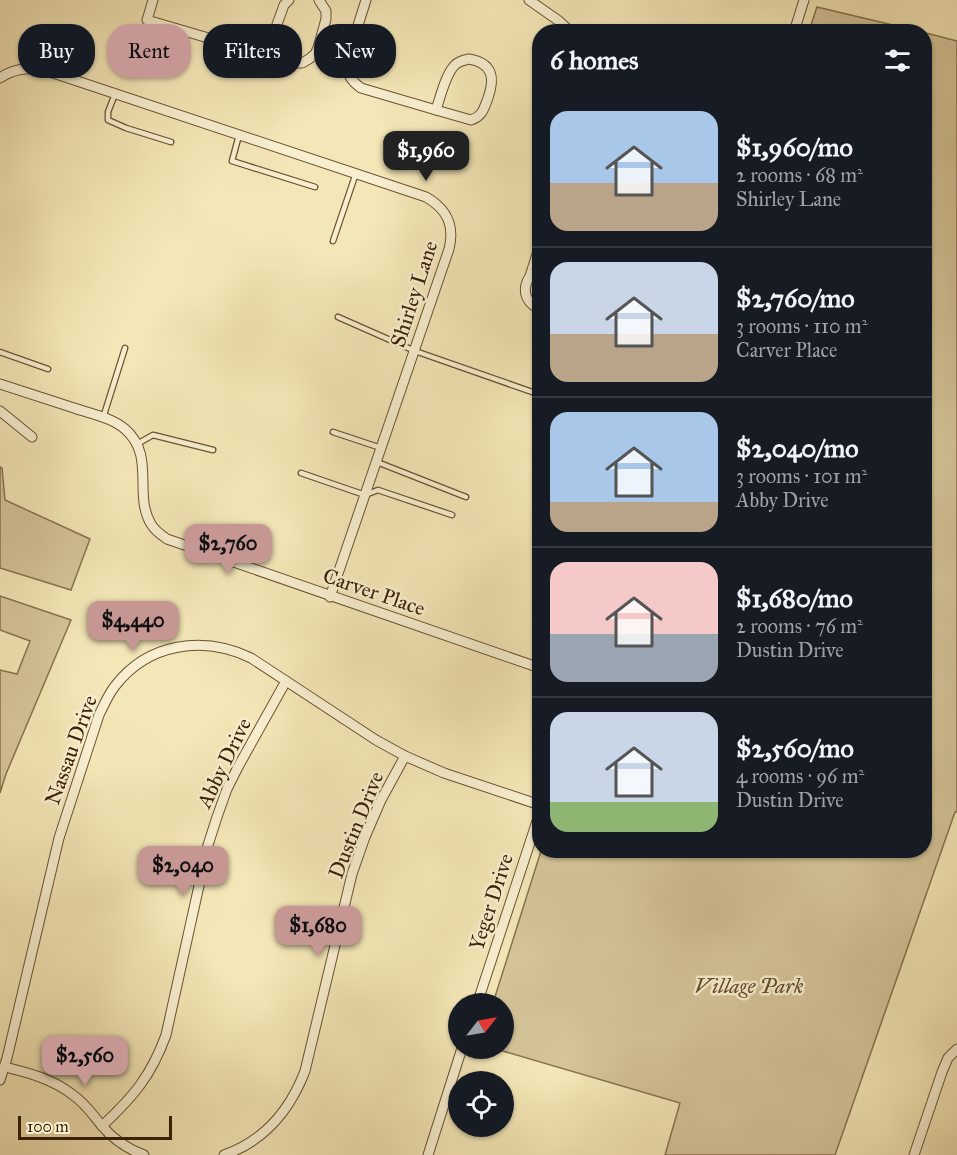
<!DOCTYPE html>
<meta charset="utf-8">
<style>
body{margin:0;font-family:"IM FELL Great Primer",serif;background:#242831;color:#f1f3f6;height:100vh;display:flex;flex-direction:column;font-size:22px;white-space:nowrap}
*{box-sizing:border-box;margin:0}
p{font-size:20px;color:#9ea1a6}
.icon{flex:none;width:33px;height:33px;fill:none;stroke:currentColor;stroke-width:2;stroke-linecap:round;stroke-linejoin:round}
.map{position:relative;flex:1;overflow:hidden}
.details{position:absolute;left:532px;top:24px;width:400px;height:834px;display:flex;flex-direction:column;background:#171b24;border-radius:24px;box-shadow:0 2px 4px #0004}
.details>*{flex:none}
.hud{position:absolute;left:18px;top:24px;width:424px;height:54px;display:flex;gap:12px}
.needle{width:39px;rotate:59deg}
.fabs{position:absolute;left:448px;top:993px;display:grid;gap:12px}
.fabs a{display:grid;place-items:center;width:66px;height:66px;border-radius:50%;background:#171b24;box-shadow:0 2px 4px #0004;font-size:30px}
.scale{position:absolute;left:18px;bottom:15px;width:154px;box-sizing:border-box;padding-left:6px;border:3px solid #3c2104;border-top:0;font-size:16px;line-height:21px;white-space:nowrap;color:#3c2104;-webkit-text-stroke:4px #f8efd0;paint-order:stroke}
.price{position:absolute;translate:-50% -51px;padding:0 14px;border-radius:12px;background:#c59692;color:#111;font-size:20px;line-height:39px;filter:drop-shadow(0 2px 3px #0008)}
.price::after{content:'';position:absolute;left:50%;top:36px;width:18px;height:14px;margin-left:-9px;background:inherit;clip-path:polygon(0 0,100% 0,50% 100%)}
.price.active{background:#222;color:#fff}
ul{padding:0;list-style:none}
li{display:flex;align-items:center;gap:18px;height:150px;padding:0 18px}
li+li{border-top:2px solid #363941}
li span{display:grid;place-items:center;flex:none;width:168px;height:120px;border-radius:18px;color:#555}
li>.icon{margin-inline-start:auto}
span .icon{width:72px;height:72px;fill:#fffc;stroke-width:1}
li b{font-size:26px}
h2{display:flex;justify-content:space-between;align-items:center;height:72px;padding:0 18px;font-size:26px}
.tag{padding:0 21px;border-radius:24px;background:#171b24;box-shadow:0 2px 4px #0004;font-size:21px;line-height:54px}
.tag.active{background:#c59692;color:#111}
.map>svg:first-child{display:block}
.green{fill:#d5c599;stroke:#88734e;stroke-width:1.5}
.lines{fill:none;stroke-linecap:round;stroke-linejoin:round}
.service-casing{stroke:#6a5231;stroke-width:7}
.minor-casing{stroke:#6a5231;stroke-width:11}
.service{stroke:#f8efd0;stroke-width:4.5}
.minor{stroke:#f8efd0;stroke-width:9}
.labels{text-anchor:middle;stroke-width:5;stroke-linejoin:round;paint-order:stroke}
.street-label{font-size:21px;fill:#3c2104;stroke:#f8efd0}
.park-label{font-size:21px;font-style:italic;fill:#624a29;stroke:#f8efd0}
</style>
<div class="map">
<svg width="957" height="1155" viewBox="0 0 957 1155">
<rect width="100%" height="100%" fill="#f4e7b7"/>
<filter id="stains"><feTurbulence type="fractalNoise" baseFrequency=".00333" numOctaves="4"/><feColorMatrix values="0 0 0 0 .2 0 0 0 0 .09 0 0 0 0 .02 0 0 0 .5 -.17"/></filter>
<radialGradient id="worn" r=".72"><stop offset=".6" stop-color="#630" stop-opacity="0"/><stop offset="1" stop-color="#630" stop-opacity=".3"/></radialGradient>
<!-- green -->
<g class="green">
<polygon points="817,7 918,31 809,31"/>
<polygon points="926,33 957,41 957,812 955,812 835,1155 665,1155 680,1103 496,1049 504,1048 504,1004 493,1003 541,851 926,850"/>
<polygon points="0,467 2,468 5,500 90,539 71,590 0,568"/>
<polygon points="0,596 71,620 6,774 0,793 0,670 17,674 30,641 0,630"/>
</g>
<g class="lines">
<defs>
<g id="service">
<polyline points="115,94 108,112 108,120 126,128 171,142"/>
<polyline points="239,135 232,161 315,187"/>
<polyline points="333,241 356,173"/>
<polyline points="338,317 415,351 538,394"/>
<polyline points="0,352 48,369"/>
<polyline points="103,418 125,348"/>
<polyline points="333,432 381,448"/>
<polyline points="137,444 153,435 213,450"/>
<polyline points="377,462 466,497"/>
<polyline points="301,473 365,495 378,490 452,515"/>
</g>
<g id="minor">
<polyline points="153,0 147,20 266,55"/>
<polyline points="289,0 284,5 266,55 294,63 302,63 309,59 315,54 318,48 326,19 326,11 319,0"/>
<path d="M366 0 347 60C346 73 350 80 361 88L436 110"/>
<polyline points="529,0 559,21 571,32"/>
<polyline points="794,32 804,0"/>
<path d="M469 59C493 63 495 78 488 98 484 108 483 116 471 120L436 110C440 98 446 73 455 65 459 61 464 60 469 59Z"/>
<path d="M0 78C13 69 25 68 41 69L426 197C447 209 455 225 449 249L330 597"/>
<path d="M540 268C522 277 519 301 540 309"/>
<polyline points="531,273 540,245"/>
<path d="M0 384C25 392 50 400 74 408 91 414 111 417 125 429 156 456 133 494 151 524 155 531 161 535 167 539L540 668"/>
<polyline points="0,411 32,437"/>
<polyline points="477,1004 540,812"/>
<path d="M5 1067C29 1073 53 1079 73 1095 85 1103 93 1115 102 1126 113 1139 128 1149 144 1155"/>
<path d="M0 1080 7 1058 59 838 99 715C104 705 108 695 115 686 148 643 203 635 251 658L376 740 405 756 444 773 540 805"/>
<path d="M102 1126C134 1096 151 1076 166 1035L208 845 217 817 227 789 238 767 286 681"/>
<path d="M224 1155C264 1141 290 1110 305 1071L352 874 365 837 381 800 405 756"/>
<polyline points="428,1155 462,1048"/>
<polyline points="914,1155 942,1072 948,1058 957,1049"/>
</g>
</defs>
<!-- service casing -->
<use href="#service" class="service-casing"/>
<!-- minor casing -->
<use href="#minor" class="minor-casing"/>
<!-- service -->
<use href="#service" class="service"/>
<!-- minor -->
<use href="#minor" class="minor"/>
</g>
<g class="labels">
<!-- street labels -->
<g class="street-label">
<text transform="translate(414 294) rotate(-72)" y="7">Shirley Lane</text>
<text transform="translate(374 592) rotate(19)" y="7">Carver Place</text>
<text transform="translate(71 750) rotate(-70)" y="7">Nassau Drive</text>
<text transform="translate(224 763) rotate(-64)" y="7">Abby Drive</text>
<text transform="translate(356 825) rotate(-68)" y="7">Dustin Drive</text>
<text transform="translate(491 902) rotate(-72)" y="7">Yeger Drive</text>
</g>
<!-- park labels -->
<g class="park-label">
<text x="749" y="993">Village Park</text>
</g>
</g>
<rect width="100%" height="100%" filter="url(#stains)"/>
<rect width="100%" height="100%" fill="url(#worn)"/>
</svg>
<div class="fabs">
<a><svg class="needle" viewBox="-14 -14 28 28"><path d="M0-13l5 13h-10z" fill="#e53935"/><path d="M0 13l5-13h-10z" fill="#9ea1a6"/></svg></a>
<a><svg class="icon" aria-label="locate" viewBox="0 0 24 24"><circle cx="12" cy="12" r="6"/><path d="M12 2v4M12 18v4M2 12h4M18 12h4"/></svg></a>
</div>
<div class="scale">100 m</div>
<b class="price active" style="left:426px;top:182px">$1,960</b>
<b class="price" style="left:228px;top:575px">$2,760</b>
<b class="price" style="left:133px;top:652px">$4,440</b>
<b class="price" style="left:183px;top:897px">$2,040</b>
<b class="price" style="left:318px;top:957px">$1,680</b>
<b class="price" style="left:85px;top:1087px">$2,560</b>
<div class="hud">
<a class="tag">Buy</a>
<a class="tag active">Rent</a>
<a class="tag">Filters</a>
<a class="tag">New</a>
</div>
<section class="details">
<h2>6 homes<svg class="icon" aria-label="filters" viewBox="0 0 24 24"><path d="M4 7h16M4 17h16"/><circle cx="9" cy="7" r="2"/><circle cx="15" cy="17" r="2"/></svg></h2>
<ul>
<li><span style="background:linear-gradient(#a9c7e8 60%,#b9a48a 0)"><svg class="icon" aria-label="home" viewBox="0 0 24 24"><path d="M3 11l9-7 9 7M6 9v11h12V9"/></svg></span><div><b>$1,960/mo</b><p>2 rooms · 68 m²</p><p>Shirley Lane</p></div></li>
<li><span style="background:linear-gradient(#c9d6e8 60%,#b9a48a 0)"><svg class="icon" aria-label="home" viewBox="0 0 24 24"><path d="M3 11l9-7 9 7M6 9v11h12V9"/></svg></span><div><b>$2,760/mo</b><p>3 rooms · 110 m²</p><p>Carver Place</p></div></li>
<li><span style="background:linear-gradient(#a9c7e8 75%,#b9a48a 0)"><svg class="icon" aria-label="home" viewBox="0 0 24 24"><path d="M3 11l9-7 9 7M6 9v11h12V9"/></svg></span><div><b>$2,040/mo</b><p>3 rooms · 101 m²</p><p>Abby Drive</p></div></li>
<li><span style="background:linear-gradient(#f6c9c9 60%,#9aa5b1 0)"><svg class="icon" aria-label="home" viewBox="0 0 24 24"><path d="M3 11l9-7 9 7M6 9v11h12V9"/></svg></span><div><b>$1,680/mo</b><p>2 rooms · 76 m²</p><p>Dustin Drive</p></div></li>
<li><span style="background:linear-gradient(#c9d6e8 75%,#8fb573 0)"><svg class="icon" aria-label="home" viewBox="0 0 24 24"><path d="M3 11l9-7 9 7M6 9v11h12V9"/></svg></span><div><b>$2,560/mo</b><p>4 rooms · 96 m²</p><p>Dustin Drive</p></div></li>
</ul>
</section>
</div>
